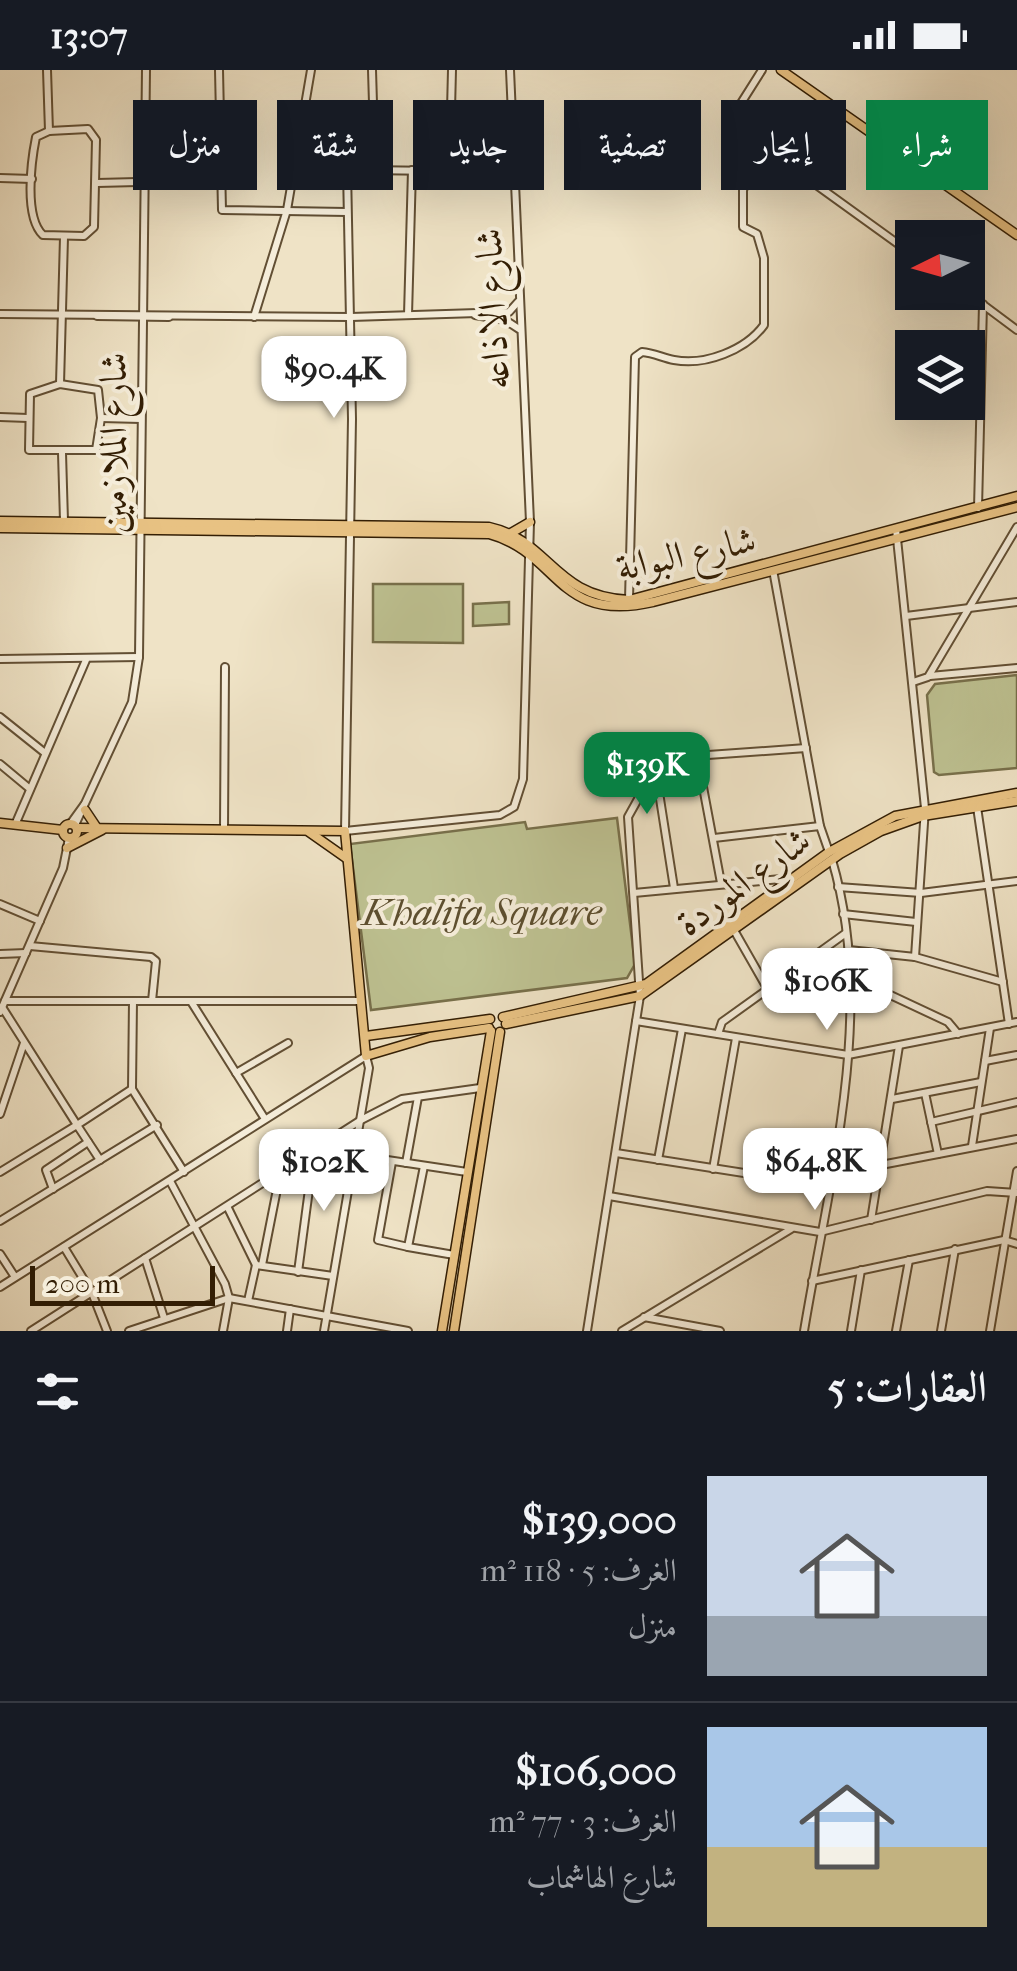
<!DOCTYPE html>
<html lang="ar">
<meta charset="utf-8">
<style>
body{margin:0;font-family:"IM FELL French Canon",Amiri,serif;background:#20242c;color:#f1f3f6;direction:rtl;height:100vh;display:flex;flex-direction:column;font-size:38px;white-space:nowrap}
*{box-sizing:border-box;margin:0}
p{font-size:32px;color:#9ea1a6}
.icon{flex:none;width:55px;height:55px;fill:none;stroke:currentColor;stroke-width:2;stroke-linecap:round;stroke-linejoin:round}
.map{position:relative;height:1261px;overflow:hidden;direction:ltr}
.drawer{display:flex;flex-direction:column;background:#171b24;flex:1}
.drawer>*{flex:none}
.guide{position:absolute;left:30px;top:30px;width:958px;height:90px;direction:rtl;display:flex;gap:20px}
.needle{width:65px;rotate:265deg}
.fabs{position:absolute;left:895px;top:150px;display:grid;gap:20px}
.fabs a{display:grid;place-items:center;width:90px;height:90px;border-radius:0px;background:#171b24;box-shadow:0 10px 40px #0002;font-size:50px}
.scale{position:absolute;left:30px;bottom:25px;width:185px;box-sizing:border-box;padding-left:10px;border:5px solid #331e04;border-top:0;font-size:28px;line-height:35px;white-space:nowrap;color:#331e04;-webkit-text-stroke:8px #f5edda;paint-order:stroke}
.price{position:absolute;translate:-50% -85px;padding:0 22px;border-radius:20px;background:#fff;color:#222;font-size:32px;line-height:65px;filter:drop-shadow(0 2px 5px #0008)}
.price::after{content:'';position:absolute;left:50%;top:60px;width:30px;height:22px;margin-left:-15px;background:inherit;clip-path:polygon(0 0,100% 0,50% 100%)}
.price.current{background:#0b8043;color:#fff}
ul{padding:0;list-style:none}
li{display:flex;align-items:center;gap:30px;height:250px;padding:0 30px}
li+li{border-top:2px solid #363941}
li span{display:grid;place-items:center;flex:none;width:280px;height:200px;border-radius:0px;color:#555}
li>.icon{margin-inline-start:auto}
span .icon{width:120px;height:120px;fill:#fffc;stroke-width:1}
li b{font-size:42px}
h2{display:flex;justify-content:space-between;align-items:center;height:120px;padding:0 30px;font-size:42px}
.tag{padding:0 35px;border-radius:0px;background:#171b24;box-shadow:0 10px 40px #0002;font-size:35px;line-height:90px}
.tag.current{background:#0b8043;color:#fff}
.status{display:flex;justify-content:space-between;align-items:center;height:70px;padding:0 50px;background:#171b24;direction:ltr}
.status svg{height:28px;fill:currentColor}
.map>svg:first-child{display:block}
.green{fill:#bec292;stroke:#78704b;stroke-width:2.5}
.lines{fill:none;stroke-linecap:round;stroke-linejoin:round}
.minor-casing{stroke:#624f34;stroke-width:10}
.major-casing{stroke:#331e04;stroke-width:11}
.minor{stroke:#f5edda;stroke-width:6}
.major{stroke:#e8c283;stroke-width:8}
.labels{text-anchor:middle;stroke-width:8;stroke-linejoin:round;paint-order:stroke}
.street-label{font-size:38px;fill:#331e04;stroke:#f5edda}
.park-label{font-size:38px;font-style:italic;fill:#5d4f2f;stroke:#f5edda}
</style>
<div class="status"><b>13:07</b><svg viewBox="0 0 49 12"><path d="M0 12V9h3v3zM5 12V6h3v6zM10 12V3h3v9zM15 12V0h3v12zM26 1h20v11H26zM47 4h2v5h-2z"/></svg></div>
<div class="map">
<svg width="1017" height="1261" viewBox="0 0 1017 1261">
<rect width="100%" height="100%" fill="#efe3c6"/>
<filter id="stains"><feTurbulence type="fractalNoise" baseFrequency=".002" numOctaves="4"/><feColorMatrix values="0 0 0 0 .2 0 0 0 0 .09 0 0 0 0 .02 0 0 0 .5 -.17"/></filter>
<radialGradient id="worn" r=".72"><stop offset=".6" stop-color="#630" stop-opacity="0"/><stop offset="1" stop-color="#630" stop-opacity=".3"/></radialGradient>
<!-- green -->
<g class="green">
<polygon points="373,514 463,514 463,573 373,572"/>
<polygon points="509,532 509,554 473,556 473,534"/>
<polygon points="1017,605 1017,698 939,705 934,702 927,625 935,614"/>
<polygon points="617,748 635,894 627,908 371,940 350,774 525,752 527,759"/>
</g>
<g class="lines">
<defs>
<g id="minor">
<polyline points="47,0 49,61"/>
<polyline points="219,0 222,140 347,142"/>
<polyline points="372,0 375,100"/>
<polyline points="762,0 738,38 743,62 912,184"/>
<path d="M88 59 96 70 94 157 84 166 43 165C24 147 31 92 36 67L49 61Z"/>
<polyline points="294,99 513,102"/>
<polyline points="347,100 352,349 345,761 500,745 514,737 523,709 530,452 510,0"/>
<polyline points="419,101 422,64 451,40 452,0"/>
<polyline points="0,108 32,109"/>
<polyline points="97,113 219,110"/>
<polyline points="966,222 1017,260"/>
<polyline points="0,244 351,247 509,242 518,232"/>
<polyline points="408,245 412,100"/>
<polyline points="475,245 505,250 519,259"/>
<polyline points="97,246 169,247"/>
<polyline points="254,247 287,140 311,0"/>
<polygon points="60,314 98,320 101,348 96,380 29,380 30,324"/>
<polyline points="60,314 64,167"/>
<polyline points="0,347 28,348"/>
<polyline points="101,348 141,349"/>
<polyline points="62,383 64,451"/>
<polyline points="978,438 983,234"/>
<polyline points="896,459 925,738 915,887"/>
<polyline points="773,500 820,756 829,782"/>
<path d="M629 530 635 287 642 282C654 283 663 288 674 290 705 296 746 280 764 255V188L757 164 743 157V120L763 77"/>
<polyline points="906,546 1017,532"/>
<polyline points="0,589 139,587"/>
<polyline points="930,606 1017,598"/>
<polyline points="913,612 928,607 1017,457"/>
<polyline points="0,647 45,683"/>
<polyline points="697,685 721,813"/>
<polyline points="0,694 30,719"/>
<polyline points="655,697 674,818"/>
<polyline points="977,737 1009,954"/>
<polyline points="71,753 84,735"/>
<polyline points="15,755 86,590"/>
<polyline points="75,755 132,632 139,587 146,0"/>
<polyline points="224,760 225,597"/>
<polyline points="714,768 820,756"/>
<polyline points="838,817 921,823 1017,811"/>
<polyline points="634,823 792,808"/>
<polyline points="0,834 40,851"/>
<polyline points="843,844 916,852"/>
<polyline points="735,862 767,918 853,938"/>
<polyline points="30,876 151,887 156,891 152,931"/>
<polyline points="849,880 915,887 1003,912"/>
<polyline points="0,884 26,883"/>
<polyline points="852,907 948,952 958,964"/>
<polyline points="5,931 361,931"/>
<polyline points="192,933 265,1049"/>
<polyline points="2,937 77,1055 132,1019 133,931"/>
<polyline points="0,942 63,798 69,768"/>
<polyline points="636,951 848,985 1017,952"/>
<polyline points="718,964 722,952 846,863"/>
<polyline points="985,991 1017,985"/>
<polyline points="236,1003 288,973"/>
<polyline points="132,1019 184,1102"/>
<polyline points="925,1023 938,1084"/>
<polyline points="892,1029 981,1012"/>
<polyline points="0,1044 24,973"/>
<polyline points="931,1052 1017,1032"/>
<polyline points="972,1076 990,958"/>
<polyline points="616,1083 827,1116"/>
<polyline points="354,1085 467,1102"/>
<polyline points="658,1090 682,959"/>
<polyline points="392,1092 378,1170 408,1177 424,1096"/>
<polyline points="406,1093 418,1027"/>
<polyline points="881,1095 1017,1069"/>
<polyline points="713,1099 736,968"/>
<polyline points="0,1102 77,1055 100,1090"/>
<polyline points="170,1111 225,1214 229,1228 223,1261"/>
<polyline points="53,1119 46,1100 88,1072"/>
<polyline points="609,1126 820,1162 987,1121 1017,1123"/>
<polyline points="228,1138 256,1195 333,1206"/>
<polyline points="871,1150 899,976"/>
<polyline points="0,1151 157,1055"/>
<polyline points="64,1177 92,1223 107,1261"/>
<polyline points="408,1177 454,1185"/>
<polyline points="0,1184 15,1207"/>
<polyline points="145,1188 164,1248"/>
<polyline points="262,1195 280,1104"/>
<polyline points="298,1202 314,1082"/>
<polyline points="812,1211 1004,1170 1017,1174"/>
<polyline points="0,1217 366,986 369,998 324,1261"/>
<polyline points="248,1231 256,1195"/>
<polyline points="644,1247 720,1261"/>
<polyline points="31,1261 361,1050 402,1029 480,1018"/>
<polyline points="129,1261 229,1228 408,1261"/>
<polyline points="287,1261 290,1239"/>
<polyline points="587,1261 640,926 628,747 658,693 666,688 806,678"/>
<polyline points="622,1261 791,1159"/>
<path d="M804 1261C829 1109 877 941 832 790"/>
<polyline points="851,1261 861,1200"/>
<polyline points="896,1261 909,1190"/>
<polyline points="941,1261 955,1179"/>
<polyline points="990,1261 1017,1101"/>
</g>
<g id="major">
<polyline points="781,0 1017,165"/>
<path d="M0 451 489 457C551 471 553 527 629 530L1017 426"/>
<path d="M0 458 489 464C560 483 556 554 653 532L1017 437"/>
<polyline points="511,463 530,452"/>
<polyline points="85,740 97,758"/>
<polyline points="0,753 63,760"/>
<circle cx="70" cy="761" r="7"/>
<polyline points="77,758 345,761 366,986 430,967 489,958"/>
<polyline points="309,762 346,788"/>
<polyline points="67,778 102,760"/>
<polyline points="503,947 646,914 829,782 895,746 1017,723"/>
<polyline points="506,954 640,926 840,784 881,761 923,746 1017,731"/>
<polyline points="366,966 490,949"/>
<polyline points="442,1261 491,961"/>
<polyline points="454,1261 500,962"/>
</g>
</defs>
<!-- minor casing -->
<use href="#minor" class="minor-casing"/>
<!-- major casing -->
<use href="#major" class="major-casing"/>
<!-- minor -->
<use href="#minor" class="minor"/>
<!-- major -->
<use href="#major" class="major"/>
</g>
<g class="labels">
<!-- street labels -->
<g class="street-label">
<text transform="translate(492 239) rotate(-93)" y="13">شارع الاذاعه</text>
<text transform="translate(113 373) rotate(-90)" y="13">شارع الملازمين</text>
<text transform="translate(686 483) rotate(-12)" y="13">شارع البوابة</text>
<text transform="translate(743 811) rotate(-36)" y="13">شارع الموردة</text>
</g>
<!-- park labels -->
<g class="park-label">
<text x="482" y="855">Khalifa Square</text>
</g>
</g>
<rect width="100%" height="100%" filter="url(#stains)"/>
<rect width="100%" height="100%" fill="url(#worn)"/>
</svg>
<div class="fabs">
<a><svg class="needle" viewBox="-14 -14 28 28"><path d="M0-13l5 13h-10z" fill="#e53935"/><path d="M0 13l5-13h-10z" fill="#9ea1a6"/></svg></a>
<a><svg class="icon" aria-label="layers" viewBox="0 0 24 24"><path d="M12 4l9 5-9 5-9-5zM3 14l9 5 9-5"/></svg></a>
</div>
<div class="scale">200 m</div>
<b class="price" style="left:334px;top:351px">$90.4K</b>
<b class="price current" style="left:647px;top:747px">$139K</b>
<b class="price" style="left:827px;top:963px">$106K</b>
<b class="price" style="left:815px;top:1143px">$64.8K</b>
<b class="price" style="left:324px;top:1144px">$102K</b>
<div class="guide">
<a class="tag current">شراء</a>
<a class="tag">إيجار</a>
<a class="tag">تصفية</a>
<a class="tag">جديد</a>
<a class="tag">شقة</a>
<a class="tag">منزل</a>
</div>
</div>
<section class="drawer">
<h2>العقارات: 5<svg class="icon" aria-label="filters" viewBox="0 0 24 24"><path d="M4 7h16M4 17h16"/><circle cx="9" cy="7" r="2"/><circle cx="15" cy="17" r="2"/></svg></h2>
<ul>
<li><span style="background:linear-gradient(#c9d6e8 70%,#9aa5b1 0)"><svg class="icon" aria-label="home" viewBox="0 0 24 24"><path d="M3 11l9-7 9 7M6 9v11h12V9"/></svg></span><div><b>$139,000</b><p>الغرف: 5 · 118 m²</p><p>منزل</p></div></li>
<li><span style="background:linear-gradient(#a9c7e8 60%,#c2b280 0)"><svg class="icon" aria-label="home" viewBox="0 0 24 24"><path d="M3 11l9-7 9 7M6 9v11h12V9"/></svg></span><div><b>$106,000</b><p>الغرف: 3 · 77 m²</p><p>شارع الهاشماب</p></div></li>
</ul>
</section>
